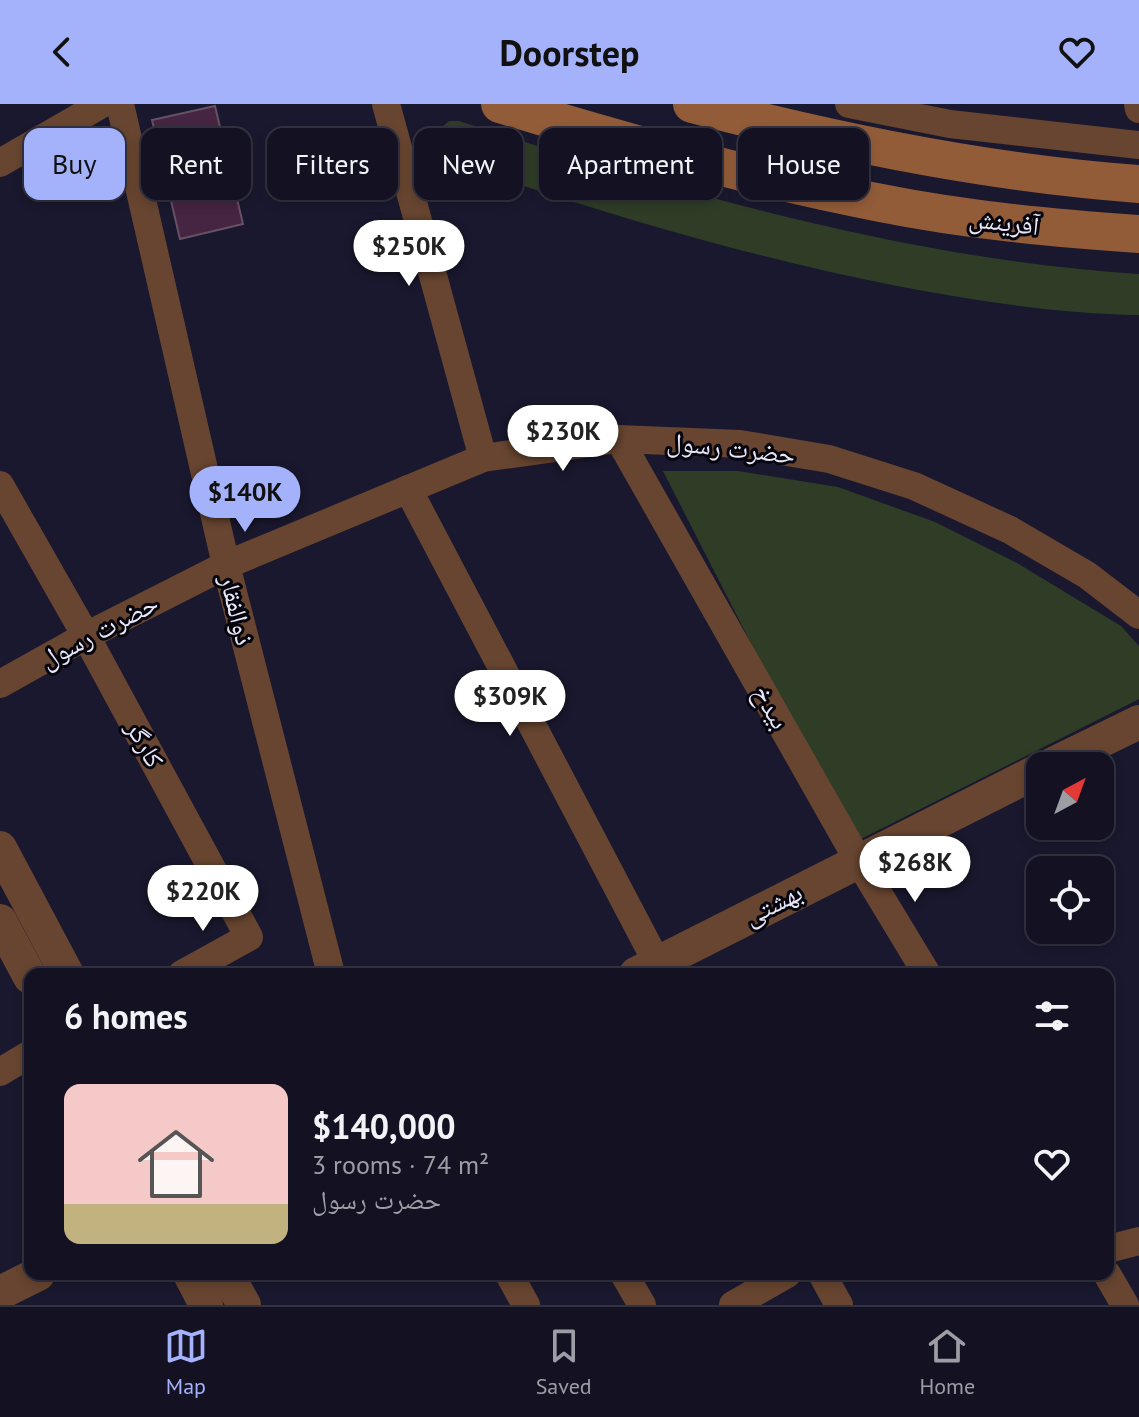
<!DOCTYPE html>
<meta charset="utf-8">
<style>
body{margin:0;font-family:"PT Sans","Noto Naskh Arabic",sans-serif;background:#21202f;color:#f1f3f6;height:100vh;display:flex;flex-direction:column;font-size:30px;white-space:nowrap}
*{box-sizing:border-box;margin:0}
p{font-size:26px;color:#9d9ea5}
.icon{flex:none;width:44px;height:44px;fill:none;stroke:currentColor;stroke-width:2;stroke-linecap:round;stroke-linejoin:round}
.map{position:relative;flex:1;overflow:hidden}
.sheet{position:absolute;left:24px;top:864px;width:1090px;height:312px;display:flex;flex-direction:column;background:#141222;border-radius:16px;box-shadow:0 4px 12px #0003,0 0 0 2px #333240}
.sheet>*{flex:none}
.hud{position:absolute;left:24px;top:24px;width:1092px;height:72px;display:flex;gap:16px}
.needle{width:52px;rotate:41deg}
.controls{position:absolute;left:1026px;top:648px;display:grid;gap:16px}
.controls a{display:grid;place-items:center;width:88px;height:88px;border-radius:16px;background:#141222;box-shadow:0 4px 12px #0003,0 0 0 2px #333240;font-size:40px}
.price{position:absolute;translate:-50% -68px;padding:0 18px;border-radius:28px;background:#fff;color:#222;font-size:26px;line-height:52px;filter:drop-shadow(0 2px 4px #0008)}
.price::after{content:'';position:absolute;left:50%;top:48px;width:24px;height:18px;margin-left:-12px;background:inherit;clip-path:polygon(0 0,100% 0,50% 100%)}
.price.current{background:#a4b2fc;color:#111}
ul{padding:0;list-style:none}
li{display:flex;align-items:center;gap:24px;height:200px;padding:0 40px}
li span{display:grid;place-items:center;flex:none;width:224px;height:160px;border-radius:16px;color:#555}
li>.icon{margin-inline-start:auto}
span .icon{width:96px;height:96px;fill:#fffc;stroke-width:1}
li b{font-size:34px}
h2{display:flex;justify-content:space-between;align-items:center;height:96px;padding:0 40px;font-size:34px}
.chip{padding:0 28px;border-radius:16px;background:#141222;box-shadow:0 4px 12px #0003,0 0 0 2px #333240;font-size:28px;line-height:72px}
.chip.current{background:#a4b2fc;color:#111}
header{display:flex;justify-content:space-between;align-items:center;height:104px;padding:0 40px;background:#a4b2fc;color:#111;font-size:36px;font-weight:600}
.dock{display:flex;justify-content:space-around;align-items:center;height:112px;border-top:2px solid #333240;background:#141222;font-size:22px;color:#9d9ea5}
.dock a{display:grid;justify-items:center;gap:4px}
.dock .current{color:#a4b2fc}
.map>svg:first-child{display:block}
.green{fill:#2f3d27}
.building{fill:#462543;stroke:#665164;stroke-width:2}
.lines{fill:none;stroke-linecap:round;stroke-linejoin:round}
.minor{stroke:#674530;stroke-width:28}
.tertiary{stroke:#674530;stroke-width:34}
.secondary{stroke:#925c39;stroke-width:38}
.labels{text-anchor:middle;stroke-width:6;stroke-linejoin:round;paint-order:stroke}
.street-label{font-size:26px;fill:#e7e7f7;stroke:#06050e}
</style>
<header><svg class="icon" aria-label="back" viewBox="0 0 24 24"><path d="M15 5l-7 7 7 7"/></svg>Doorstep<svg class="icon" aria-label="heart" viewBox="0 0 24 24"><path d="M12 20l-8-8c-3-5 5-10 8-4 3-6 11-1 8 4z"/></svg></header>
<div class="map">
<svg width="1139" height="1201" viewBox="0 0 1139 1201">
<rect width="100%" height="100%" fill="#1a182e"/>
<!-- green -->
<g class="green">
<path d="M449 17H459C680 89 906 155 1139 170V211C1058 210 977 197 897 182 743 152 594 106 446 56 433 42 433 29 449 17Z"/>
<polygon points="663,367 738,367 838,383 935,418 1017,459 1121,522 1139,542 1139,595 853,739"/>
</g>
<!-- building -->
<polygon class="building" points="215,2 243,120 180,135 152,16"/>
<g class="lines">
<!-- minor -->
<g class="minor">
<polyline points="120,0 226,461 331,870"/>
<polyline points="386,0 483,354"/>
<polyline points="849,0 950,20 1139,41"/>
<polyline points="1138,0 1139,5"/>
<polyline points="0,59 102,0"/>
<polyline points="619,335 858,756 927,870"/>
<polyline points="0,381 86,532 249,833 182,870"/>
<polyline points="408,385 663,870"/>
<polyline points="0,580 86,532 226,461 483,354 619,335 740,340 829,355 914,382 1010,426 1087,471 1139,511"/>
<polyline points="0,968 30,950"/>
<polyline points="1108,1145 1139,1137"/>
<polyline points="509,1170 526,1201"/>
<polyline points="624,1170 642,1201"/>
<polyline points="822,1170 839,1201"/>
<polyline points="1107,1170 1125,1201"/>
<polyline points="733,1201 787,1170"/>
</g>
<!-- tertiary -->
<g class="tertiary">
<polyline points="1049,662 1139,618"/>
<polyline points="0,744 67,870"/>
<polyline points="0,817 30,873"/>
<polyline points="636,870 1040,666"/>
<polyline points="190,1170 206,1201"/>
<polyline points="227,1170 244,1201"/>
<polyline points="0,1189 38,1170"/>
</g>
<!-- secondary -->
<g class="secondary">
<path d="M500 0C625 38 752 74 881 99 966 116 1052 124 1139 130"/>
<path d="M692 0C839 39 987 69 1139 80"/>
</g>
</g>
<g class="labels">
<!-- street labels -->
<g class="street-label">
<text transform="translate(1004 118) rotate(7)" y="9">آفرینش</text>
<text transform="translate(731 344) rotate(6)" y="9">حضرت رسول</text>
<text transform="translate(237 506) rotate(76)" y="9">ذوالفقار</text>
<text transform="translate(99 527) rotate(-28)" y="9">حضرت رسول</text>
<text transform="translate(771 603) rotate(60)" y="9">بیدخ</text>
<text transform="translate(145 640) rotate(61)" y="9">کارگر</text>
<text transform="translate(773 800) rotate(-27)" y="9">بهشتی</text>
</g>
</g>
</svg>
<div class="controls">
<a><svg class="needle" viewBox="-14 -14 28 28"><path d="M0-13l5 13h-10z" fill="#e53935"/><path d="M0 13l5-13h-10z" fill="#9d9ea5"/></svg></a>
<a><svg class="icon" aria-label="locate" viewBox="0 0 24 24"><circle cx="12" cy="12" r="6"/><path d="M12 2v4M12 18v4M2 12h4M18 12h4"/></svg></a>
</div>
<b class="price" style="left:409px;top:184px">$250K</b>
<b class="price" style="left:563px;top:369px">$230K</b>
<b class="price current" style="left:245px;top:430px">$140K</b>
<b class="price" style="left:510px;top:634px">$309K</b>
<b class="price" style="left:915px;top:800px">$268K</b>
<b class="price" style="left:203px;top:829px">$220K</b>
<div class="hud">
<a class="chip current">Buy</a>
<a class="chip">Rent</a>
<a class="chip">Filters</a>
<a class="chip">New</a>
<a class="chip">Apartment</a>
<a class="chip">House</a>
</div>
<section class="sheet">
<h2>6 homes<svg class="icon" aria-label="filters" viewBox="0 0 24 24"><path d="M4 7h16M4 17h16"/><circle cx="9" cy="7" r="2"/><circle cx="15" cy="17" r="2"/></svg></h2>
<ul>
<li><span style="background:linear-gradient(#f6c9c9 75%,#c2b280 0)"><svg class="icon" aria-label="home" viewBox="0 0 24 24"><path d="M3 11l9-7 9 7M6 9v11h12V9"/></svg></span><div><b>$140,000</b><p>3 rooms · 74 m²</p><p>حضرت رسول</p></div><svg class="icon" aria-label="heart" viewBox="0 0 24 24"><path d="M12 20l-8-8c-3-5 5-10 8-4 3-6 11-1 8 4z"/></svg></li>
</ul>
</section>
</div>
<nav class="dock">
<a class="current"><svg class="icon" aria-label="map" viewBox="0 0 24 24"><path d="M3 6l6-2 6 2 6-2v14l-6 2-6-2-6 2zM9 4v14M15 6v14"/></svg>Map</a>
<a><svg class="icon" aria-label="saved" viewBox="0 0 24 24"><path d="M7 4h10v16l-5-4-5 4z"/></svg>Saved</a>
<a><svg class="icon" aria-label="home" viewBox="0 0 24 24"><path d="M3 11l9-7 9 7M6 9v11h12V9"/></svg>Home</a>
</nav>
